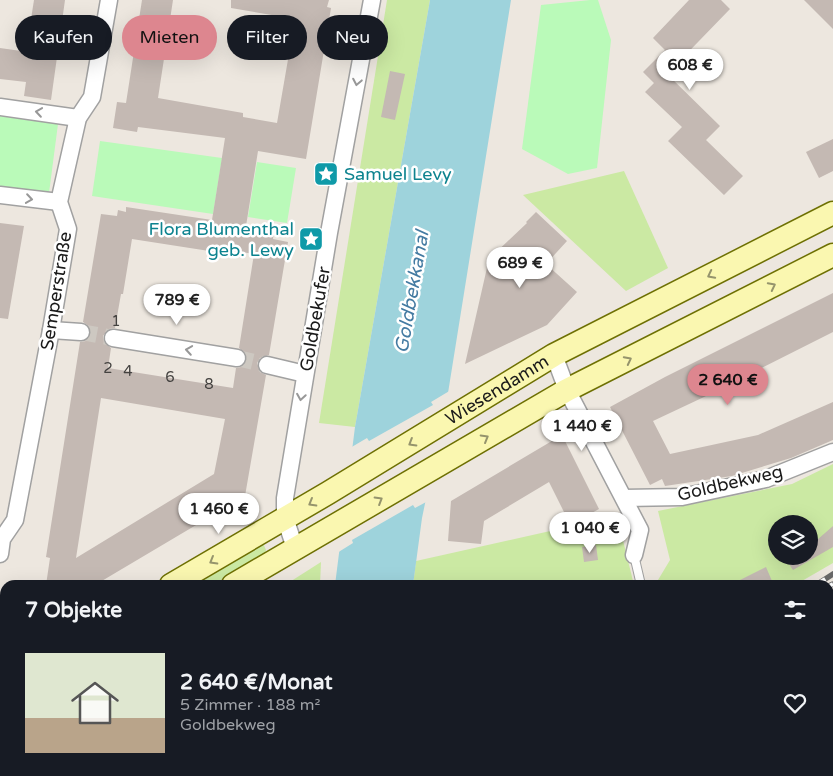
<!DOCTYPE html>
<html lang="de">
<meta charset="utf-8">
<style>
body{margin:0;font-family:"Varela Round",sans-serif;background:#242831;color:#f1f3f6;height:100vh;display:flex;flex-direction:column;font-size:19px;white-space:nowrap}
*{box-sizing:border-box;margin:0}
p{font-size:16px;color:#9ea1a6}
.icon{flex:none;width:28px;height:28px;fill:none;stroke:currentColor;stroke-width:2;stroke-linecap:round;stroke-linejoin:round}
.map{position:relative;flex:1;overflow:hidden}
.drawer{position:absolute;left:0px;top:580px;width:834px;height:196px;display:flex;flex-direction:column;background:#171b24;border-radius:15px 15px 0 0;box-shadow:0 5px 20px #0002}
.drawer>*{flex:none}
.guide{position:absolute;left:15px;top:15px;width:500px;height:45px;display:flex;gap:10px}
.tools{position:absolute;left:768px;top:515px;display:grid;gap:10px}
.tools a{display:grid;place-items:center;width:50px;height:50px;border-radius:50%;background:#171b24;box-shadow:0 5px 20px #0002;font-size:25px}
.price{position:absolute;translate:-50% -42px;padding:0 11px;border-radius:18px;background:#fff;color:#222;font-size:16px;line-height:32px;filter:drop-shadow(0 1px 2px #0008)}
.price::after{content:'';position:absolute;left:50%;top:30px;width:15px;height:11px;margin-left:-8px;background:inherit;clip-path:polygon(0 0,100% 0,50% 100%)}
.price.selected{background:#dd868f;color:#111}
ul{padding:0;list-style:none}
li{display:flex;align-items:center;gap:15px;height:125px;padding:0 25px}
li span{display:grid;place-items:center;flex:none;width:140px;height:100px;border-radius:0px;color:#555}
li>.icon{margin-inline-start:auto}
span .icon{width:60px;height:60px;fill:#fffc;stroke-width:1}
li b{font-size:21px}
h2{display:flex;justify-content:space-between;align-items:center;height:60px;padding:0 25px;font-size:21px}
.chip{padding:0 18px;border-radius:22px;background:#171b24;box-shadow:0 5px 20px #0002;font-size:18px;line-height:45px}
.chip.selected{background:#dd868f;color:#111}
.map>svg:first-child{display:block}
.grass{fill:#cbe9a3;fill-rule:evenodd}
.park{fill:#bafab9}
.water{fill:#9ed3dc}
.pier{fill:#ede7df}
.building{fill:#c4b9b3;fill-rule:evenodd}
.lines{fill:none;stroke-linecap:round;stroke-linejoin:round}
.street-tunnel{stroke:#cdc8c1;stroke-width:16;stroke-dasharray:16 8;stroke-linecap:butt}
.lane-casing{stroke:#a1a1a1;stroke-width:10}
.street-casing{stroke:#a1a1a1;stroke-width:19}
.secondary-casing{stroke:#6e7003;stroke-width:25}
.lane{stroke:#fff;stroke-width:8}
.street{stroke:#fff;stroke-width:16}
.secondary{stroke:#faf7b0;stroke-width:22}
.rail-casing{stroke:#686868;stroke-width:5.5}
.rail{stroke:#fff;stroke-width:4;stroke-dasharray:11;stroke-linecap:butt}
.oneway{stroke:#989898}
.oneway2{stroke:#95946c}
.labels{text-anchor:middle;stroke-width:5;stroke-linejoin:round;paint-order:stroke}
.number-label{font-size:15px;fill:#444240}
.culture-label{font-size:18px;fill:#0d838f;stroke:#fff;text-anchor:start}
.street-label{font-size:18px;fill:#1a1a1a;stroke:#fff}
.water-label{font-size:19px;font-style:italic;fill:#447ba2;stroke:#fff}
</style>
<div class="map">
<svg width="833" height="776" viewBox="0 0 833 776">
<rect width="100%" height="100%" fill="#ede7df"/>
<!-- grass -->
<g class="grass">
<polygon points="387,0 430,0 355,427 319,423"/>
<polygon points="624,171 668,268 626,291 523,195"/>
<path d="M833 464V563L795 585H655L670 560 658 511 792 484ZM776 524H809V556H776Z"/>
<polygon points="617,516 634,585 413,585 416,561"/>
<polygon points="263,543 266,550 264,555 212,585 187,585"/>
<polygon points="321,562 320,585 285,585"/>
<polygon points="400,771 501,771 494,776 400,776"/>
<polygon points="545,771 612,771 610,776 538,776"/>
</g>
<!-- park -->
<g class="park">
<polygon points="590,0 598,0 611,40 597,168 568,174 522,149 541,5"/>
<polygon points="0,116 58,124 49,193 0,186"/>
<polygon points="100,141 222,158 213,214 92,196"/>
<polygon points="257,162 296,168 287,223 248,217"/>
</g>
<!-- water -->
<g class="water">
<polygon points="430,0 511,0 448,393 422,518 413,585 335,585 355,427"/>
<polygon points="320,771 400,771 400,776 319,776"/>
</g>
<!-- pier -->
<polygon class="pier" points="451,390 428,501 415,508 413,505 352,540 353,543 337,553 350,448 367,438 369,441 433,405 431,402"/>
<!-- building -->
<g class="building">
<polygon points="34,0 65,0 51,100 24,96 26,82 0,79 0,48 28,52 28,38"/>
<path d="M142 0H173L158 98 243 113V117L277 123 295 19 231 8V0H329L327 7 331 8 306 159 258 151 246 226 274 231 273 239 288 242 269 355 260 358 257 363 260 372 266 375 245 496 95 585H46L50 558 46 557 80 342 86 341 91 333 90 327 83 322 101 214 117 216 118 210 126 212V207L212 220 225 138 138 127 137 132 113 128 117 102 126 103ZM132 239 222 253 223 249 254 254 239 348 246 354 247 360 241 367 236 368 233 388 108 368 111 348 104 342 103 336 109 329 115 328 121 294H123ZM101 398 225 419 214 474 76 558Z"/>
<polygon points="689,0 721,0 730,9 667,74 720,126 706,140 743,176 724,195 668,141 682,127 645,92 654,83 643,72 665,50 653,38"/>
<polygon points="804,0 833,0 833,29"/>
<polygon points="390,71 405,74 395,120 381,117"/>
<polygon points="833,139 833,171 819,178 806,152"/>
<polygon points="536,212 567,241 546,264 577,292 547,325 465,364 489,259 527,223 526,222"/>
<polygon points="0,223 24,226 8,319 0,318"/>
<polygon points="833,293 833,332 704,397 653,421 670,454 758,435 833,402 833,440 791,458 732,476 665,486 662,479 650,485 610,407 665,377"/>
<polygon points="562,435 599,509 575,522 569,522 549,482 484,521 481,544 448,541 451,501"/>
<polygon points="833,526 833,547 793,570 789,564 798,556 809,556 809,547"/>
<polygon points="596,545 598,560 584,562 582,547"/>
<polygon points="766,567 772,581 763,585 730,585"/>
</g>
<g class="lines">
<!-- street-tunnel -->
<g class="street-tunnel">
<polyline points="81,332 113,338"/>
<polyline points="237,358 267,365"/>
</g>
<defs>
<g id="lane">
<polyline points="634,555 641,585"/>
<polyline points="158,776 166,771"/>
<polyline points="628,776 630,771"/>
</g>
<g id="street">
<polyline points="0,107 78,118"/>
<polyline points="0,195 59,202"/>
<polyline points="51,330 81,332"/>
<polyline points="113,338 237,358"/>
<polyline points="554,355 567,390 640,530 634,555"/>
<polyline points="267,365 305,374"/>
<polyline points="624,498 682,497 766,479 833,452"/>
<polyline points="295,548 285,518 285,498 329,233 372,0"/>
<polyline points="0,554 2,539 15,520 51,330 68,229 59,202 78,118 92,97 109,0"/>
<polyline points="0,656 5,665"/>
</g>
<g id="secondary">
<path id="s1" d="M171 585 328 493 554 355 833 213"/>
<polyline points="233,585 567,390 833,255"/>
<polyline points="0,685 5,682"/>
<polyline points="0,722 5,719"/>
</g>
</defs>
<!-- lane casing -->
<use href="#lane" class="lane-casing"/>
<!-- street casing -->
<use href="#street" class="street-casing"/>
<!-- secondary casing -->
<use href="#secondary" class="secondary-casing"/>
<!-- lane -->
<use href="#lane" class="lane"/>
<!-- street -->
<use href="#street" class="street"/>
<!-- secondary -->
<use href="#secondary" class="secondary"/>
<defs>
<g id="rail">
<polyline points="816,585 833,574"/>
<polyline points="829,586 833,584"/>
<polyline points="506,776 514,771"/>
<polyline points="521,776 529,771"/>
</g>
</defs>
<!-- rail casing -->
<use href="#rail" class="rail-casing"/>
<!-- rail -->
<use href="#rail" class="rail"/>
</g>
<!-- one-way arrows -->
<defs><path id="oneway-chevron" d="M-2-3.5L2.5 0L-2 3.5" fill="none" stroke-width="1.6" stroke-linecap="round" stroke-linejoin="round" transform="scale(1.25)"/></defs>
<g class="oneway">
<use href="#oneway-chevron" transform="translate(357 82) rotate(101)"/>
<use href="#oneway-chevron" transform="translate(39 112) rotate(-172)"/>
<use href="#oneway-chevron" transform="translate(29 199) rotate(8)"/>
<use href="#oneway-chevron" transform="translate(189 350) rotate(-171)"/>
<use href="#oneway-chevron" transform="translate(301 397) rotate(99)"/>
</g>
<g class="oneway2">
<use href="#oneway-chevron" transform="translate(711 275) rotate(153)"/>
<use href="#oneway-chevron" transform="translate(772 286) rotate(-27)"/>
<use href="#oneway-chevron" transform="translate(628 360) rotate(-27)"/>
<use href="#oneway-chevron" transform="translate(485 438) rotate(-30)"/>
<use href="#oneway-chevron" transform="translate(412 443) rotate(149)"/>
<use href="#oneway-chevron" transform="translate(379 500) rotate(-31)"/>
<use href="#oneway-chevron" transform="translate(312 503) rotate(150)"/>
<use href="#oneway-chevron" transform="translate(213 561) rotate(150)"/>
</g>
<!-- icons -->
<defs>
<symbol id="sight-square" viewBox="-11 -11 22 22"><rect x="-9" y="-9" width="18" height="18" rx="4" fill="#0f9aa8" stroke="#fff"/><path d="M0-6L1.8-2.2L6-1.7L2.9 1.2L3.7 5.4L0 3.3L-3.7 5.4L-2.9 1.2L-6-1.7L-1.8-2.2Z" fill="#fff"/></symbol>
</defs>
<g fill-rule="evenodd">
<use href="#sight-square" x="312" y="160" width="28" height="28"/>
<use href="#sight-square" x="297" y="225" width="28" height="28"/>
</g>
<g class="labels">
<!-- number labels -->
<g class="number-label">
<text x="116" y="326">1</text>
<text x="108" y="373">2</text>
<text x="128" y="376">4</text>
<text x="170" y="382">6</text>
<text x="209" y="389">8</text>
</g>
<!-- culture labels -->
<g class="culture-label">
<text x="344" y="180">Samuel Levy</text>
<text x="294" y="235" text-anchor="end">Flora Blumenthal<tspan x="294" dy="21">geb. Lewy</tspan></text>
</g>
<!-- street labels -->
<g class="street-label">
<text transform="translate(56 291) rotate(-81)" y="6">Semperstraße</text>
<text transform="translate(315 319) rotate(-80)" y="6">Goldbekufer</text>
<text dy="6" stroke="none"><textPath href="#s1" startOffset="380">Wiesendamm</textPath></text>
<text transform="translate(730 483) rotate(-13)" y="6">Goldbekweg</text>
</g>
<!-- water labels -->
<g class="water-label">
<text transform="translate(411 292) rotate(-80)" y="7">Goldbekkanal</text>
</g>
</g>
</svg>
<div class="tools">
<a><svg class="icon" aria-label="layers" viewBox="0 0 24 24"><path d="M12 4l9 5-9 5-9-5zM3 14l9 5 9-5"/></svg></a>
</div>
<b class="price" style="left:690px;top:91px">608 €</b>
<b class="price" style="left:520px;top:289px">689 €</b>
<b class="price" style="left:177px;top:326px">789 €</b>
<b class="price selected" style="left:728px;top:406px">2 640 €</b>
<b class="price" style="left:582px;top:452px">1 440 €</b>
<b class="price" style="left:219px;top:535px">1 460 €</b>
<b class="price" style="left:590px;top:554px">1 040 €</b>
<div class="guide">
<a class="chip">Kaufen</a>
<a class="chip selected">Mieten</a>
<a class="chip">Filter</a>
<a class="chip">Neu</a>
</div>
<section class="drawer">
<h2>7 Objekte<svg class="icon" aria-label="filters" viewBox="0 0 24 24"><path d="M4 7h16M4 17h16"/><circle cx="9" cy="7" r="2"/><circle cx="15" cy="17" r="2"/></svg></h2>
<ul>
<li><span style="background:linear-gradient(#dfe7d0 65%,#b9a48a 0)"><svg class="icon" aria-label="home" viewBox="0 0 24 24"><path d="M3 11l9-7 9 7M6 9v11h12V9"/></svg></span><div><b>2 640 €/Monat</b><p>5 Zimmer · 188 m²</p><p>Goldbekweg</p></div><svg class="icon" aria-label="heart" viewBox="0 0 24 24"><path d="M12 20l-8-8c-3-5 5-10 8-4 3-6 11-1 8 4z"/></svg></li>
</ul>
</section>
</div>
